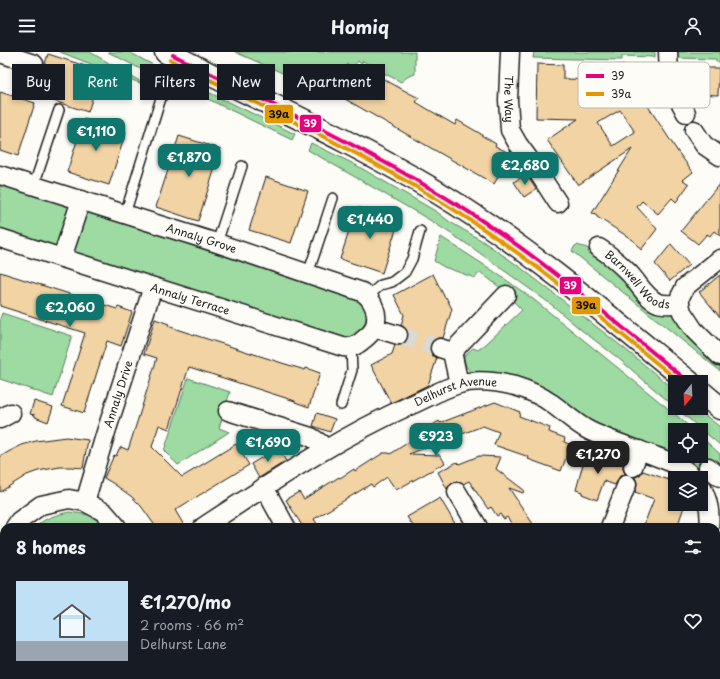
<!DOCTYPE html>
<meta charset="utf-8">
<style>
body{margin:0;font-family:"Playpen Sans",sans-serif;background:#20242c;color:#f1f3f6;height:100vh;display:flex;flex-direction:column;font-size:15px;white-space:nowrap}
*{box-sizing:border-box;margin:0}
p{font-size:13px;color:#9ea1a6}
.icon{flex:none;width:22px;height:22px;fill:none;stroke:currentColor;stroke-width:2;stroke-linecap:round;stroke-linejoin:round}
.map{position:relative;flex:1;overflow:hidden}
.panel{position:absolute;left:0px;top:471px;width:720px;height:156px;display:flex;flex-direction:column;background:#171b24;border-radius:12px 12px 0 0;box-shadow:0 2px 6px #0003}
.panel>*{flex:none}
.banner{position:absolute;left:12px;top:12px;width:400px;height:36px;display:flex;gap:8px}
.needle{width:26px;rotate:198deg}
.fabs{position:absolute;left:668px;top:323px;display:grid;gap:8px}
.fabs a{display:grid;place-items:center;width:40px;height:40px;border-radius:0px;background:#171b24;box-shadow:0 2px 6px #0003;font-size:20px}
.price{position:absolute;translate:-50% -34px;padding:0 9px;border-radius:8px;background:#0f766e;color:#fff;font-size:13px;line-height:26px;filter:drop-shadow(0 1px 2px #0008)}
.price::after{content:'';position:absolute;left:50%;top:24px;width:12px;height:9px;margin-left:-6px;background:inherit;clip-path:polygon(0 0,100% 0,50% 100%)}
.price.active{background:#222;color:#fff}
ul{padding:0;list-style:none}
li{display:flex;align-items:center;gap:12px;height:100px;padding:0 16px}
li span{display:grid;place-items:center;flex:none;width:112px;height:80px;border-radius:0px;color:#555}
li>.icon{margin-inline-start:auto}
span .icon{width:48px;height:48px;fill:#fffc;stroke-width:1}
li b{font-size:17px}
h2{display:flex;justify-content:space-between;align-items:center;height:48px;padding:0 16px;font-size:17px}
.tag{padding:0 14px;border-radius:0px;background:#171b24;box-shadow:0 2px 6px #0003;font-size:14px;line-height:36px}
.tag.active{background:#0f766e;color:#fff}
header{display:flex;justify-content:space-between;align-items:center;height:52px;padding:0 16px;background:#171b24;font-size:18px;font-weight:700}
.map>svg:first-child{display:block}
.green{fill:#9ddba3;stroke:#5c7c60}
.building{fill:#f1d3a4;stroke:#1c1c1c;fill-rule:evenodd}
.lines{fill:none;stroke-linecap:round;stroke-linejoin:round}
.minor-tunnel{stroke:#dbdad6;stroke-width:18;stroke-dasharray:18 9;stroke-linecap:butt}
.service-casing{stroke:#1c1c1c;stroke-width:12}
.minor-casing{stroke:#1c1c1c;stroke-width:21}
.tertiary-casing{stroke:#1c1c1c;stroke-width:25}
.service{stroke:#fdfcf7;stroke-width:9}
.minor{stroke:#fdfcf7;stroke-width:18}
.tertiary{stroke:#fdfcf7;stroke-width:22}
.bus-1-casing{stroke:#fdfcf7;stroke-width:7}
.bus-2-casing{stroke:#fdfcf7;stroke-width:7}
.bus-1{stroke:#e5007d;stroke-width:4}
.bus-2{stroke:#e19803;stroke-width:4}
.labels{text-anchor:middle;stroke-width:3;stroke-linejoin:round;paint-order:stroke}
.street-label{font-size:11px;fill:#1c1c1c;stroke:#fdfcf7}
.key{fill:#fdfcf7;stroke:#bab9b5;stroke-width:1}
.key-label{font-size:11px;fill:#1c1c1c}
.line-badge{stroke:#fdfcf7;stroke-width:1.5}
.badge-label{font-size:11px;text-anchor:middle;font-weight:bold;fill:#fff}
.pale-badge-label{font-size:11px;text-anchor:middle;font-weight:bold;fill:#111}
</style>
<header><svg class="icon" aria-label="menu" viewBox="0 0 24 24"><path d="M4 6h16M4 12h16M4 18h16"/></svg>Homiq<svg class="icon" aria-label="person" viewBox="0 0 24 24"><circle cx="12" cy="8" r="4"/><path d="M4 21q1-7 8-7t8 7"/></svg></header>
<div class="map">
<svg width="720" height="627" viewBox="0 0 720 627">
<rect width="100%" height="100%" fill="#fdfcf7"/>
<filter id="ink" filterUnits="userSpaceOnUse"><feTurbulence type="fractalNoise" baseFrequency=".025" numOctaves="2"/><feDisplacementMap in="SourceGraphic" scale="8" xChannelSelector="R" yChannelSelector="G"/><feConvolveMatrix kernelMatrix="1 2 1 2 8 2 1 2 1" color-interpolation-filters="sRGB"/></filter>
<g filter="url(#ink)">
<!-- green -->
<g class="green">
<polygon points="60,0 90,0 150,35"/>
<polygon points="108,0 129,0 157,15 152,23"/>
<polygon points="235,0 415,0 415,22 407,25 401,30 374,16 376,13 372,12 370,13 363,9 361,12 358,9 352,16 347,12 334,37 321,31 316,38 287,23"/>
<polygon points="534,0 655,0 655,5 622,4 622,8 533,6"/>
<polygon points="678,0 720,0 720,10 716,10 716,7 678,6"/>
<polygon points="179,26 295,82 292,88 177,32"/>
<polygon points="311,91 354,112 437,160 450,170 481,188 520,215 625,297 675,338 675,355 618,306 580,277 552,253 470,194 428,167 308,98"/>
<path d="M0 131 90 161 359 247 367 255C367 264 365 282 353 285 348 286 342 285 337 285L0 179Z"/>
<path d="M441 185 492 218 533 247 676 363 693 378H675V402L671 400 612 380 579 363 478 324C468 318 465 317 464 304L473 296 478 298 486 292 522 258 498 234 480 220 475 226 444 215 434 209Z"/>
<polygon points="577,193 587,196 589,198 588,201 599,207 603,206 671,259 711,305 720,313 720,319 572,199 575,194"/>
<polygon points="2,261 72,284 53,345 0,327 0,267"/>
<polygon points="188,326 230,340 219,376 229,380 178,413 164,399"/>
<polygon points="676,356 696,356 720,375 720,393"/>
<polygon points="701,385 720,402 720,417 704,404 698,415 678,404 701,404"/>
<path d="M69 460 91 463 104 475H36C45 465 57 463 69 460Z"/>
<polygon points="4,622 4,623 169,623 172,627 0,627 0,624"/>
</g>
<!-- building -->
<g class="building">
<polygon points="48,2 101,19 88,60 35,43"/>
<path d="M537 12 563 13V27L610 28 614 13 641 14 640 18H643L642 45 678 100 693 120 683 128 689 132 676 150 672 146 658 162 642 149 637 155 657 177 641 198 633 188 597 165V164L592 161 632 97 578 133 547 88 578 67 536 66ZM620 58 635 80 613 94 598 71Z"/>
<polygon points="695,16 719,16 718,43 694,42"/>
<polygon points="362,17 377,26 378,24 409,41 419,46 416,50 431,59 455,73 457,68 481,82 481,83 496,92 495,94 511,102 494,132 345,47"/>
<polygon points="0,40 35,51 18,104 0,98"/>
<polygon points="84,67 126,80 109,133 67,120"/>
<polygon points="179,84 221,97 198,169 156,155"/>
<polygon points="526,122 536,137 524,145 514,130"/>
<polygon points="266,125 308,139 291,191 249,178"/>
<polygon points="720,131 720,184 714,179 710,184 707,182 698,192 681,179"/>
<polygon points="357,155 399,168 382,221 340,207"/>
<polygon points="671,192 689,213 670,229 655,212"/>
<polygon points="0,220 117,257 118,255 132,260 121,294 107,289 84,361 62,354 85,281 0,254"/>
<polygon points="433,222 445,246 446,245 452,257 443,286 438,286 433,288 430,293 430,298 432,303 437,306 428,333 391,351 371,313 392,302 395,293 401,293 405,290 408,286 408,280 405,276 401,273 404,263 394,243"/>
<polygon points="720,223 720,265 699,240"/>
<polygon points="155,267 169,272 168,274 179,278 282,311 305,318 306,316 320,321 309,355 295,350 295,349 189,315 169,377 159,373 152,395 182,425 236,392 249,413 175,458 185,475 156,475 141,454 132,445 114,432 104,426 114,403 116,404 119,397 120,397 121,395 128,398 138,367 157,306 144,302"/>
<polygon points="34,349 53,355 48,370 35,365 35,363 30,362"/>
<polygon points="495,350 520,360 519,364 550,376 549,380 565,386 564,390 571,393 561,419 528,407 529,405 494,393 499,380 483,374 409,402 440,403 445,411 396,438 387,425 373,435 371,432 314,467 319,475 303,475 286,448 288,447 288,446 299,440 304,447 339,425 340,426 354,417 355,419 383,401 389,401 390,402 392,401 424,380 423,379 439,369 440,371"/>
<polygon points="317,361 335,367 330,380 313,374"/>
<polygon points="66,385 88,388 83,416 71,415 60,415 38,419 27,423 0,440 0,405 8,400 22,393 36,389"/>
<polygon points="278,396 286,409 259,426 251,412"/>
<polygon points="586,401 613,412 614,408 623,411 623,417 625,422 620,424 615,433 604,429 597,448 582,442 582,440 576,438"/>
<polygon points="479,404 501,405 496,417 524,438 523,441 509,436 535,475 514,475 507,465 504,467 500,462 497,464 491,455 488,457 469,429 463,432 457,430 452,431 448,435 447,437 438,420 457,410 459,412"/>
<polygon points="643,419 675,430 675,452 685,452 677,475 643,475 654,447 635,440 637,431 635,425 640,423"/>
<polygon points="440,446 457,475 414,475 407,465"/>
</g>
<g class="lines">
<!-- minor-tunnel -->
<polyline class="minor-tunnel" points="398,283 440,296"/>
<defs>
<g id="service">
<polyline points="34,133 59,58"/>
<polyline points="125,162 161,46"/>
<polyline points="217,191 242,114"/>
<polyline points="308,222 333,146"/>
<polyline points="368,244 381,233 392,230 405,220 412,207 420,179"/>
<polyline points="341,353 352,318 351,296"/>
</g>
<g id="minor">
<path id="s1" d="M510 0 508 48 510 78 518 92 532 111 558 151"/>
<polyline points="668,0 669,24 677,44 686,61"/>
<polyline points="0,1 34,12"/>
<polyline points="694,78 704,93 720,104"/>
<path id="s2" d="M0 123 217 191 362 240C373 247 380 263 374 276 372 281 367 285 363 288 356 294 353 296 343 295L62 206 0 186"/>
<path id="s3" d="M599 196C611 203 620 212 630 222 638 231 646 246 658 251 665 253 673 252 680 252"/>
<polyline points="62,206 81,148"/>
<polyline points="720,207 685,235 680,245 680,252 682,260 694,278 720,304"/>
<polyline points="375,276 398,283"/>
<polyline points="440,296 452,300 459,332"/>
<polyline points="452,300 506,243"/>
<polyline points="228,359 311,385 320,391 325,397"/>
<polyline points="0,367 11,361"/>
<polyline points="633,415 639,398"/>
<polyline points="708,415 720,425"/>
<path d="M701 434C708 447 711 460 709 475"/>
<polyline points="264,435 286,475"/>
<polyline points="457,440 478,475"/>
<path id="s4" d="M85 450 106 380 153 235"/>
<polyline points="15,475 19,469 41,453 69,447 85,450 104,460 117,475"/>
<path id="s5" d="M203 475C271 431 337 386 411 353 427 346 442 337 459 332 476 327 498 330 515 334 528 338 540 343 551 351 564 360 576 372 590 379 611 389 633 396 655 404 665 408 677 412 685 418 688 420 691 423 694 426"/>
<polyline points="610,475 627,432"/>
<polyline points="716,490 720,491"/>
<polyline points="0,495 4,495"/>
<polyline points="0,610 4,607"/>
<polyline points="183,623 186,627"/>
<polyline points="495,623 498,627"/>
<polyline points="705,623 707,627"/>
<polyline points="512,627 518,623"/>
</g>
<g id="tertiary">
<path d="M166 0C255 46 346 86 432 137 524 192 606 262 689 330"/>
<polyline points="701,340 720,356"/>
</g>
</defs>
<!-- service casing -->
<use href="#service" class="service-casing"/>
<!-- minor casing -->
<use href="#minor" class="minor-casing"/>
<!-- tertiary casing -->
<use href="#tertiary" class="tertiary-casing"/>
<!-- service -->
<use href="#service" class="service"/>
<!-- minor -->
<use href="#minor" class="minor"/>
<!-- tertiary -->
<use href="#tertiary" class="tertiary"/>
<defs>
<path id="bus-1" d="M173 3C275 54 379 102 475 164 550 213 619 273 689 330"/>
<path id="bus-2" d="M170 8C273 60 377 107 473 170 546 218 612 275 680 330"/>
</defs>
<!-- bus-1 casing -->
<use href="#bus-1" class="bus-1-casing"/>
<!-- bus-2 casing -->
<use href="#bus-2" class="bus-2-casing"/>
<!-- bus-1 -->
<use href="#bus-1" class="bus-1"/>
<!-- bus-2 -->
<use href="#bus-2" class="bus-2"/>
</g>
</g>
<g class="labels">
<!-- street labels -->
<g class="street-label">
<text dy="4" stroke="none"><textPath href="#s1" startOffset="47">The Way</textPath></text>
<text dy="4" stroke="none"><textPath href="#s2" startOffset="211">Annaly Grove</textPath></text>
<text dy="4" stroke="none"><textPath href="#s3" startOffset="51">Barnwell Woods</textPath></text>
<text transform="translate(190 247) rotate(17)" y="4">Annaly Terrace</text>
<text dy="4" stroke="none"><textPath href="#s4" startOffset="113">Annaly Drive</textPath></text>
<text dy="4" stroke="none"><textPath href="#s5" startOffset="289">Delhurst Avenue</textPath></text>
</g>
</g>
<!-- legend -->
<rect x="578" y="10" width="132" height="46" rx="6" class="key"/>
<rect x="586" y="22" width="18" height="4" fill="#e5007d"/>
<rect x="586" y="40" width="18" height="4" fill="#e19803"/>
<g class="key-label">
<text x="611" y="28">39</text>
<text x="611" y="46">39a</text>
</g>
<g class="line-badge">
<rect x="264" y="52" width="30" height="20" rx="4" fill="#e19803"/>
<rect x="299" y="62" width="23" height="19" rx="4" fill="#e5007d"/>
<rect x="559" y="224" width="23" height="19" rx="4" fill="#e5007d"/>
<rect x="571" y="244" width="30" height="19" rx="4" fill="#e19803"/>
</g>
<g class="badge-label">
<text x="310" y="75">39</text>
<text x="570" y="237">39</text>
</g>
<g class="pale-badge-label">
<text x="279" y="66">39a</text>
<text x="586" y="257">39a</text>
</g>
</svg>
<div class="fabs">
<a><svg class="needle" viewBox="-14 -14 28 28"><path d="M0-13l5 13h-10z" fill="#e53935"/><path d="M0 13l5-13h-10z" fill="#9ea1a6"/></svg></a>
<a><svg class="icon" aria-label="locate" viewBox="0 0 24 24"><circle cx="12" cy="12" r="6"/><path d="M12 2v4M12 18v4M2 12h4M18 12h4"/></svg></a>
<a><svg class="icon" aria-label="layers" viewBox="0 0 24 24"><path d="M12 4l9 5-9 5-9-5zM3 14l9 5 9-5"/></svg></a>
</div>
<b class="price" style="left:96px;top:100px">€1,110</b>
<b class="price" style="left:189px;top:126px">€1,870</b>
<b class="price" style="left:525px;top:134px">€2,680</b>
<b class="price" style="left:370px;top:188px">€1,440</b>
<b class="price" style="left:70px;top:276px">€2,060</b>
<b class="price" style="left:436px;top:405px">€923</b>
<b class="price" style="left:268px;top:411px">€1,690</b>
<b class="price active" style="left:598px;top:423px">€1,270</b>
<div class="banner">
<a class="tag">Buy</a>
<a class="tag active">Rent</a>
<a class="tag">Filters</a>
<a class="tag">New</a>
<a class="tag">Apartment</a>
</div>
<section class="panel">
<h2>8 homes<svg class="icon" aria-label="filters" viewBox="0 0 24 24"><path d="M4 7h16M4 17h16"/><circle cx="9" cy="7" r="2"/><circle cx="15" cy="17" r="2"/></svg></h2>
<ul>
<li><span style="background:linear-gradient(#bfe0f5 75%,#9aa5b1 0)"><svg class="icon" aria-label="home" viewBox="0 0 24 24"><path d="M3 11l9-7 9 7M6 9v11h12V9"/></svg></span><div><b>€1,270/mo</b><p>2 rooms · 66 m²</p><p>Delhurst Lane</p></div><svg class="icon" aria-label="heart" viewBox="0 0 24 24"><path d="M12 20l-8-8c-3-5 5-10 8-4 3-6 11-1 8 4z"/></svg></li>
</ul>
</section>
</div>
